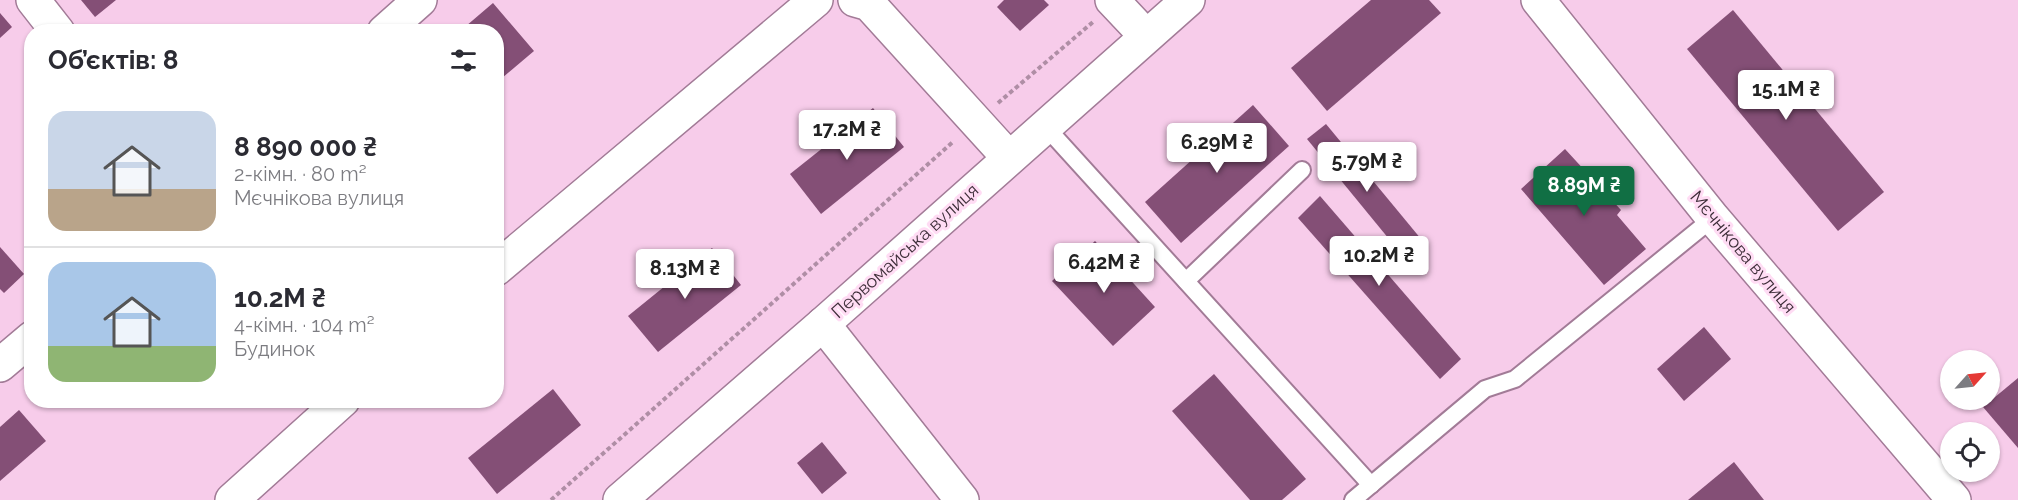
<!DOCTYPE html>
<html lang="uk">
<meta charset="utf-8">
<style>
body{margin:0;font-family:Raleway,sans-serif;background:#f7f7f7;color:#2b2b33;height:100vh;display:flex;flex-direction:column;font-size:22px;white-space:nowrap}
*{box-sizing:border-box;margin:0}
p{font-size:20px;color:#7c7c81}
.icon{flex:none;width:33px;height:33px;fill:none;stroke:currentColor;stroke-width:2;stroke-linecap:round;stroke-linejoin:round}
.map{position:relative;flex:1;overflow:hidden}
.panel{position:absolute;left:24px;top:24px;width:480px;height:384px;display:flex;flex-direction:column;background:#fff;border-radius:24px;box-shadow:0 2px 4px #0004}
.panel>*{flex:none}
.needle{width:39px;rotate:63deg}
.fabs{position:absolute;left:1940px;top:350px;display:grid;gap:12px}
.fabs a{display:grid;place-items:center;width:60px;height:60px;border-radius:50%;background:#fff;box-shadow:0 2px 4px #0004;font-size:30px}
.price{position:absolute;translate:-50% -51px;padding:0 14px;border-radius:6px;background:#fff;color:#222;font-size:20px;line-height:39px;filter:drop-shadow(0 2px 3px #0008)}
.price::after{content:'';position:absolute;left:50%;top:36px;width:18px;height:14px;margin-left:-9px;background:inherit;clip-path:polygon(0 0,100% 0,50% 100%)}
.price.active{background:#116f44;color:#fff}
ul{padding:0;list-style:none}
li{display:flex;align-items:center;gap:18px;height:150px;padding:0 24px}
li+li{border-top:2px solid #e1e1e2}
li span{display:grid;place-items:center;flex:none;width:168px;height:120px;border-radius:18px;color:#555}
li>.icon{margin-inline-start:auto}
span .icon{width:72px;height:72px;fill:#fffc;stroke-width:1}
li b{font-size:26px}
h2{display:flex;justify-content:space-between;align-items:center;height:72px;padding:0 24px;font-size:26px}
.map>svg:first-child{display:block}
.building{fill:#844f76}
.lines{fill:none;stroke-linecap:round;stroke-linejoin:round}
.lane-casing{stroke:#a27b97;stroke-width:20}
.street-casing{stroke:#a27b97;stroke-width:36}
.secondary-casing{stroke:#a27b97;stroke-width:36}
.path{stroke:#af8ea5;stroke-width:4;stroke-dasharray:4.5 3;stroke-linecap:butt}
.lane{stroke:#fff;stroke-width:16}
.street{stroke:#fff;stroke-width:33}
.secondary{stroke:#fff;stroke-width:33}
.labels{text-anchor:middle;stroke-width:6;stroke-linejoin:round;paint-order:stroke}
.street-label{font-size:18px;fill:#3e2e39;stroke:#ffdcf4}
</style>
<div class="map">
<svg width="2018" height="500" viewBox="0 0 2018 500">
<rect width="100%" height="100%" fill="#f7ccea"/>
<!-- building -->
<g class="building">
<polygon points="81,0 116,0 95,17"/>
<polygon points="1004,0 1044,0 1049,5 1020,31 997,7"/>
<polygon points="1371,0 1429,0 1441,13 1327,111 1291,68"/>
<polygon points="493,3 534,51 496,83 496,32 459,32"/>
<polygon points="1733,10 1884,192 1838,231 1687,49"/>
<polygon points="0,13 12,27 0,38"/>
<polygon points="1253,105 1289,146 1181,243 1145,202"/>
<polygon points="873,108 904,147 821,214 790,174"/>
<polygon points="1326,124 1426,245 1407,261 1307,139"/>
<polygon points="1565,149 1621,210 1617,215 1646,249 1604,285 1521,189"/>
<polygon points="1320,196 1461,359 1440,379 1298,218"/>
<polygon points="1095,241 1155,307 1113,346 1052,281"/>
<polygon points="0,247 24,274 4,293 0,289"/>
<polygon points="712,248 741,285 658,352 628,316"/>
<polygon points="1704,327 1731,359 1684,401 1657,369"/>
<polygon points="1214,374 1306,479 1282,500 1250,500 1172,411"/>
<polygon points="2018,378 2018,448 1983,407"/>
<polygon points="553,389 581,425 497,494 468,458"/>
<polygon points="19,410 46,441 0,481 0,427"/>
<polygon points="822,442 847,473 822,494 797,463"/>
<polygon points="1734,462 1764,500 1688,500"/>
</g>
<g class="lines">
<defs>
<g id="lane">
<polyline points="1045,126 1371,485"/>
<polyline points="1186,281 1302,170"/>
<polyline points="1353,500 1485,389 1515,379 1713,218"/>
</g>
<g id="street">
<polyline points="33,0 58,32"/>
<polyline points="855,0 869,4 1009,158"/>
<polyline points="1112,0 1146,36"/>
<polyline points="1538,0 1713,218 1954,500"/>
<polyline points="384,32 420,0"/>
<polyline points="496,269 816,0"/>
<polyline points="823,324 962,500"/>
<polyline points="0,365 32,338"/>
<polyline points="232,500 343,400"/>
</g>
<polyline id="secondary" points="620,500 823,324 1188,0"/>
</defs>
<!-- lane casing -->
<use href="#lane" class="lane-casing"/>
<!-- street casing -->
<use href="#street" class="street-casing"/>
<!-- secondary casing -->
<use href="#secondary" class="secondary-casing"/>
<!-- path -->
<g class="path">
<polyline points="998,103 1093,22"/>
<polyline points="551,500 954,141"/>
</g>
<!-- lane -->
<use href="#lane" class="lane"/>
<!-- street -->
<use href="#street" class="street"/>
<!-- secondary -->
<use href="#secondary" class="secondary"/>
</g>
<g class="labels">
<!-- street labels -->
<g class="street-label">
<text transform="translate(905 251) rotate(-42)" y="6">Первомайська вулиця</text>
<text transform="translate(1743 252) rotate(50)" y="6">Мєчнікова вулиця</text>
</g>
</g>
</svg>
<div class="fabs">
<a><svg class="needle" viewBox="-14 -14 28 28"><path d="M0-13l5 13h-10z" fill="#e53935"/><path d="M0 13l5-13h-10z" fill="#7c7c81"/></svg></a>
<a><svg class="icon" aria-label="locate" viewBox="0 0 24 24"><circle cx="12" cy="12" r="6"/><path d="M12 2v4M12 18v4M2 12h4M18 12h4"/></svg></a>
</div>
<b class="price" style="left:1786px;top:121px">15.1M ₴</b>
<b class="price" style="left:847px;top:161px">17.2M ₴</b>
<b class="price" style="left:1217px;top:174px">6.29M ₴</b>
<b class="price" style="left:1367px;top:193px">5.79M ₴</b>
<b class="price active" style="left:1584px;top:217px">8.89M ₴</b>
<b class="price" style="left:1379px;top:287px">10.2M ₴</b>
<b class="price" style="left:1104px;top:294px">6.42M ₴</b>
<b class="price" style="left:685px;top:300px">8.13M ₴</b>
<section class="panel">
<h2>Об’єктів: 8<svg class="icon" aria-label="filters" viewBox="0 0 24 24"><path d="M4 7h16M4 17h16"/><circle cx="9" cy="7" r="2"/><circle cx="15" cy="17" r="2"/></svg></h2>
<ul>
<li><span style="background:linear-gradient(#c9d6e8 65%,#b9a48a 0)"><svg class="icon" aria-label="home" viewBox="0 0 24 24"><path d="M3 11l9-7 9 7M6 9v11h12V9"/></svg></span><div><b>8 890 000 ₴</b><p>2-кімн. · 80 m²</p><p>Мєчнікова вулиця</p></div></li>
<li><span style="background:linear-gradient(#a9c7e8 70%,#8fb573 0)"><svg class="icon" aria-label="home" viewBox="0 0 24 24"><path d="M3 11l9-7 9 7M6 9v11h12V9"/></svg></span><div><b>10.2M ₴</b><p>4-кімн. · 104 m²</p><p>Будинок</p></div></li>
</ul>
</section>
</div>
